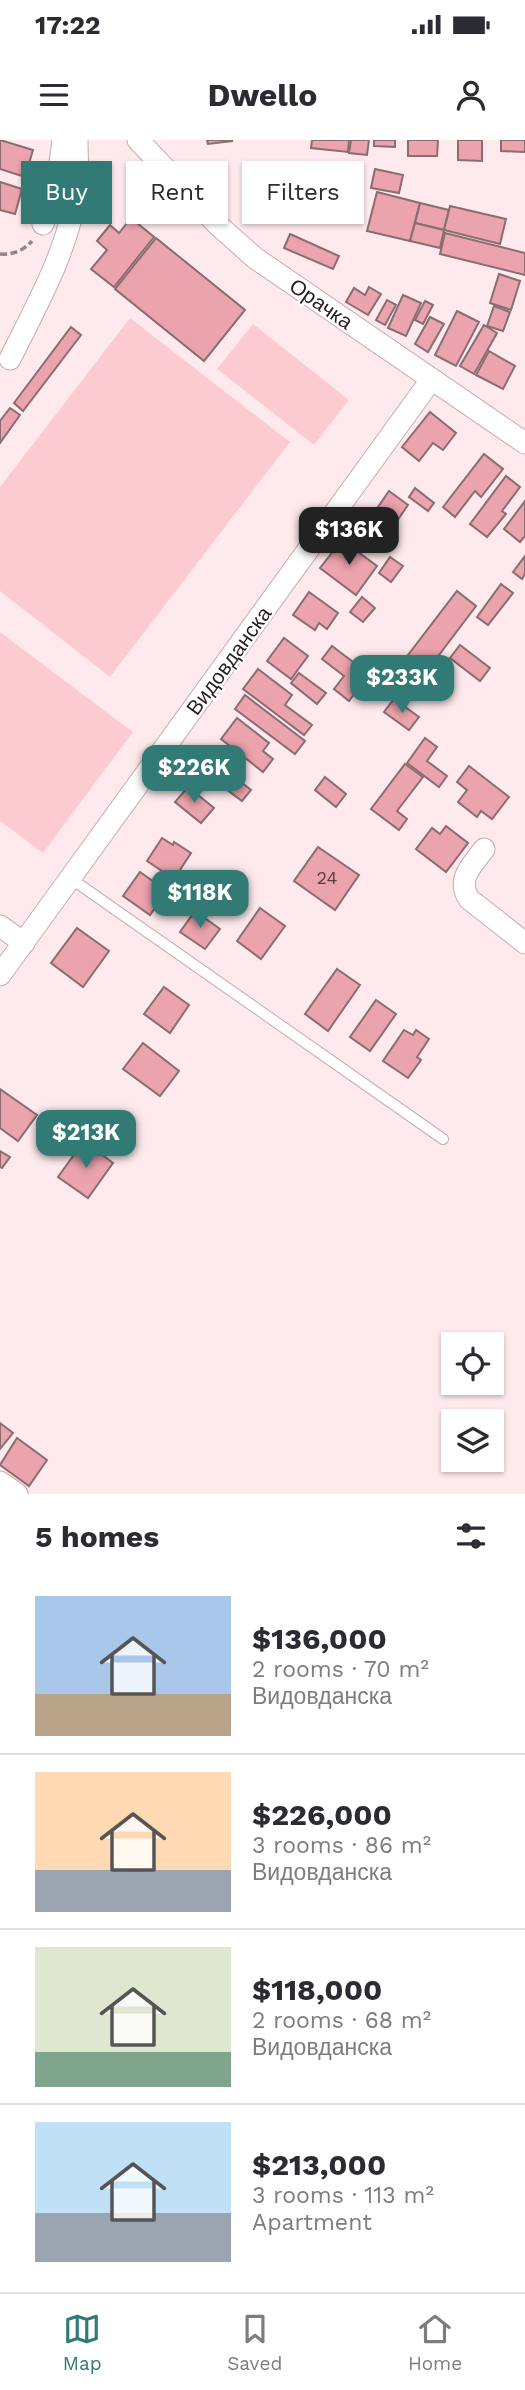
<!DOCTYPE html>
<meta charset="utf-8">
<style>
body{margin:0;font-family:"Work Sans",sans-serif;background:#f7f7f7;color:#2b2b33;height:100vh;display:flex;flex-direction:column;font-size:26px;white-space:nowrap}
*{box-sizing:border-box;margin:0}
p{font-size:23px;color:#7c7c81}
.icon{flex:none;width:38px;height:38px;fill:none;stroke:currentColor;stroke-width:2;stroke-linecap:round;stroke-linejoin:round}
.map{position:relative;height:1354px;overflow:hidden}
.drawer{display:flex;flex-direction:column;background:#fff;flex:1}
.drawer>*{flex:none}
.banner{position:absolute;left:21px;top:21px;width:483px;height:63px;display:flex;gap:14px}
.controls{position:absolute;left:441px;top:1192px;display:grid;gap:14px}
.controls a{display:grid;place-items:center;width:63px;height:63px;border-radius:0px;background:#fff;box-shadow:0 2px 5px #0004;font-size:35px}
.price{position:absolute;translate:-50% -60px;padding:0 16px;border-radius:14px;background:#327a76;color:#fff;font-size:23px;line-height:46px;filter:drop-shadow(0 2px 4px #0008)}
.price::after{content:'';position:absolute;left:50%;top:42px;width:21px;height:16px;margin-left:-10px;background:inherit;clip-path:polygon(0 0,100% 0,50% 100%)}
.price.on{background:#222;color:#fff}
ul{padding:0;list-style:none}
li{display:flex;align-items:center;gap:21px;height:175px;padding:0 35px}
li+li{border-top:2px solid #e1e1e2}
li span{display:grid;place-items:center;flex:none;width:196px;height:140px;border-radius:0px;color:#555}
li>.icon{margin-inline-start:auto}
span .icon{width:84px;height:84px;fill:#fffc;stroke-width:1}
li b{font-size:30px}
h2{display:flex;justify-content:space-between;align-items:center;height:84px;padding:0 35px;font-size:30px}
.tag{padding:0 24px;border-radius:0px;background:#fff;box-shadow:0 2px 5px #0004;font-size:24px;line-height:63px}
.tag.on{background:#327a76;color:#fff}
.status{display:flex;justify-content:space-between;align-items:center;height:49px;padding:0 35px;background:#fff;direction:ltr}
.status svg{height:19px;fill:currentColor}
header{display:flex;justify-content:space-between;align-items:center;height:91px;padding:0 35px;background:#fff;font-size:32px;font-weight:700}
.menu{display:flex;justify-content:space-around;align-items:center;height:98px;border-top:2px solid #e1e1e2;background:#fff;font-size:19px;color:#7c7c81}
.menu a{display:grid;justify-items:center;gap:4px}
.menu .on{color:#327a76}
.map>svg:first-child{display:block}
.green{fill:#fccbd1}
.building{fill:#eba3ad;stroke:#896d70;stroke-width:2}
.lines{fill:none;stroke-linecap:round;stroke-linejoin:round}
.lane-casing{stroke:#caabaf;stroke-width:12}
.street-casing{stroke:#caabaf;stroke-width:23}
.path{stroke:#958587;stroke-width:3.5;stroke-dasharray:7 3.5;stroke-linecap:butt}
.lane{stroke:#fff;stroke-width:10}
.street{stroke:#fff;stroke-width:21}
.labels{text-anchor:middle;stroke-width:5;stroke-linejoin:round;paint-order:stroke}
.number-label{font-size:18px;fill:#5a3f42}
.street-label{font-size:21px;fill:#291e1f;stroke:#fff}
</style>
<div class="status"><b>17:22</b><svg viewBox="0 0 49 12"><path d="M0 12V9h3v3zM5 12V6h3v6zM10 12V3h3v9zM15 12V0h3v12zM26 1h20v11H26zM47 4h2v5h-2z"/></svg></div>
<header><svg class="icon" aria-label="menu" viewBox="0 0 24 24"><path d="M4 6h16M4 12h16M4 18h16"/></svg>Dwello<svg class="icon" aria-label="person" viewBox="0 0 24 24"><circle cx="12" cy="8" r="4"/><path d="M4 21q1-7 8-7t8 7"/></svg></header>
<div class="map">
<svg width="525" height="1354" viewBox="0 0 525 1354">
<rect width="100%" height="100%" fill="#feeaec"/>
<!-- green -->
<g class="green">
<polygon points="130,178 290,302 110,537 0,451 0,347"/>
<polygon points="253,184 349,260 314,305 217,229"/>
<polygon points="0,492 133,592 43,713 0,681"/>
</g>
<!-- building -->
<g class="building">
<polygon points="0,0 33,10 25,37 0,29"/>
<polygon points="207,0 232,0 232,1 208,4"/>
<polygon points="312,0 349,0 348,12 311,8"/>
<polygon points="351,0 369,0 367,15 349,13"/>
<polygon points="374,0 395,0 395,7 374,6"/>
<polygon points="408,0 438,0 437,16 408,16"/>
<polygon points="458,0 482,0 482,21 458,20"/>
<polygon points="501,0 525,0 525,12 501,11"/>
<polygon points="375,29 403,35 399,53 371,48"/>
<polygon points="0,42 22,49 15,74 0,70"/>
<polygon points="377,52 420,63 410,101 367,91"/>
<polygon points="420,63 449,70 444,90 415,83"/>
<polygon points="450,66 506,79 500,104 444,90"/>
<polygon points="131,78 154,97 114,147 91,129 107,110 97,101 110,85 119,93"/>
<polygon points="415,83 444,90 440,108 410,101"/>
<polygon points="445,93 525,113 525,135 440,114"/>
<polygon points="290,94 339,116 333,129 284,108"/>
<polygon points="156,98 245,170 204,221 115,149"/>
<polygon points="499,134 520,141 511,170 490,163"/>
<polygon points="369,147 381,154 368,175 346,162 354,148 365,155"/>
<polygon points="403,155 421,163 406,196 388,188"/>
<polygon points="387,160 396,165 385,185 376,180"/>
<polygon points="425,161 433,165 423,184 415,180"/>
<polygon points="494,166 510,172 503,191 487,186"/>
<polygon points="457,171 479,182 456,226 435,215"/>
<polygon points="430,177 444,184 428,212 415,204"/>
<polygon points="484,185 497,193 474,234 460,226"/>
<polygon points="71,187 81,195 23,271 14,263"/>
<polygon points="489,211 515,226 503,249 476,235"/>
<polygon points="10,268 20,275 0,303 0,281"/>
<polygon points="430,272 456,293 443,310 433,303 419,321 402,307"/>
<polygon points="484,314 503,329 481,357 475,351 455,377 443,367"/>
<polygon points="506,336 520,347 502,371 506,374 487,397 470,384"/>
<polygon points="415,348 434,363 428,371 409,357"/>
<polygon points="389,351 408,365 397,381 378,367"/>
<polygon points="525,361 525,396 520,402 504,389"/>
<polygon points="342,400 377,426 356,455 320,428"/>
<polygon points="525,416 525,434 522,439 513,432"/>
<polygon points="390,417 403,426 391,442 379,433"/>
<polygon points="501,444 513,453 488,485 477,477"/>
<polygon points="457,451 476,466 405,560 385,545"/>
<polygon points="309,452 338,473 327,489 319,483 315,490 293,475"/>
<polygon points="362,457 375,468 363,482 350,472"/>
<polygon points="284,498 308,516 291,539 267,521"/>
<polygon points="460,505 490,528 480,541 450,518"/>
<polygon points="332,506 369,534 349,561 334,549 344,536 322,519"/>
<polygon points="258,529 292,555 285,565 312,585 304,595 243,549"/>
<polygon points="299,533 326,553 317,564 291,543"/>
<polygon points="245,555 305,601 295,614 235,569"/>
<polygon points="394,559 419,577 409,590 384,572"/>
<polygon points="237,578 269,603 263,611 273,619 263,632 221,599"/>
<polygon points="425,598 437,607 427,621 447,636 439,647 407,623"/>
<polygon points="405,624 423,637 397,671 407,679 399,690 371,669"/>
<polygon points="469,626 509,657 492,679 481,671 477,677 458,662 467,650 457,642"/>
<polygon points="231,634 251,650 242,661 222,646"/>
<polygon points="325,637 346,654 336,667 315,650"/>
<polygon points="188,647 214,668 201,683 175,662"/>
<polygon points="446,686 468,703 446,732 416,709 432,688 440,694"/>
<polygon points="162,698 173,705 174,702 191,713 174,739 147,721"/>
<polygon points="318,707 359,735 335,770 294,741"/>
<polygon points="140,732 167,751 150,775 123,756"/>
<polygon points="260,768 285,786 261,819 237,801"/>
<polygon points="195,771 220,789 205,809 180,792"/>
<polygon points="77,788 109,811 83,847 51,823"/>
<polygon points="337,829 360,845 328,891 305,874"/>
<polygon points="164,847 189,865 170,893 144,874"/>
<polygon points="376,860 396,874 370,911 350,897"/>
<polygon points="404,890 413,895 416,890 429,899 417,917 421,920 408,938 383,921"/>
<polygon points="143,903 179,931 160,956 123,929"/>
<polygon points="0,949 37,975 18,1001 0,988"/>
<polygon points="84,1001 113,1023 88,1058 58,1037"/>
<polygon points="0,1011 10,1017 2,1028 0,1027"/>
<polygon points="0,1283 13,1293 0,1309"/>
<polygon points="17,1298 47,1320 29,1346 0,1325"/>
</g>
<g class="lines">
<defs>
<polyline id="lane" points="70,738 443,999"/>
<g id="street">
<polyline points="138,0 219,86 255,118 525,303"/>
<path d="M43 84C54 57 60 29 63 0"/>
<path d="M10 219C36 166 67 113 76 54 79 37 77 18 77 0"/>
<path d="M484 709C472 726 456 739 469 759L525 803"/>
<polyline points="0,786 24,803"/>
<polyline points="0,835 431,240"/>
<polyline points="0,1342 17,1354"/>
</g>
</defs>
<!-- lane casing -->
<use href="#lane" class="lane-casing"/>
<!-- street casing -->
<use href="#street" class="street-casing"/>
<!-- path -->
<path class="path" d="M0 114C13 115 23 111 32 101"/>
<!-- lane -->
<use href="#lane" class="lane"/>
<!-- street -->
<use href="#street" class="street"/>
</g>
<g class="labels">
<!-- number labels -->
<g class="number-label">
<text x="327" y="744">24</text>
</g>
<!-- street labels -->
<g class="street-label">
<text transform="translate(321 164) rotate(35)" y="7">Орачка</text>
<text transform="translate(229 521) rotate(-54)" y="7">Видовданска</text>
</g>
</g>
</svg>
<div class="controls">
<a><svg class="icon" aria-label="locate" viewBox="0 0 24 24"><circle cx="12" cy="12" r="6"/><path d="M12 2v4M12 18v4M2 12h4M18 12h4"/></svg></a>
<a><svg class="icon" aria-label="layers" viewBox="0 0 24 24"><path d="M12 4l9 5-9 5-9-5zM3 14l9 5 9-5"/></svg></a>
</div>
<b class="price on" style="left:349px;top:427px">$136K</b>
<b class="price" style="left:402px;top:575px">$233K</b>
<b class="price" style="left:194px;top:665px">$226K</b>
<b class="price" style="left:200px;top:790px">$118K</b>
<b class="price" style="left:86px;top:1030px">$213K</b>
<div class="banner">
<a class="tag on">Buy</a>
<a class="tag">Rent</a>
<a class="tag">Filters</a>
</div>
</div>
<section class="drawer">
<h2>5 homes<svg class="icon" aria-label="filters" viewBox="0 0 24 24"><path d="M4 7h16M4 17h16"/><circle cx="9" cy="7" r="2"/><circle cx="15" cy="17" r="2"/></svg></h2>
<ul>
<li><span style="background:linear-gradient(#a9c7e8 70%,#b9a48a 0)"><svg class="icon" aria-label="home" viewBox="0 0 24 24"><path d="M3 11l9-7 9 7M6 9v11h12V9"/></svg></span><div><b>$136,000</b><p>2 rooms · 70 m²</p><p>Видовданска</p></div></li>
<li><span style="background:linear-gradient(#ffd9b3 70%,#9aa5b1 0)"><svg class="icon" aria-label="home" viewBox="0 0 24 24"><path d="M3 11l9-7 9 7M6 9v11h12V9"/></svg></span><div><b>$226,000</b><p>3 rooms · 86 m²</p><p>Видовданска</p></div></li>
<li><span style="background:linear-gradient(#dfe7d0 75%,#7fa58c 0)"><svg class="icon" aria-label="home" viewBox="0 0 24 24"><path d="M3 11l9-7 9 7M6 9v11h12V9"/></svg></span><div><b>$118,000</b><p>2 rooms · 68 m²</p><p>Видовданска</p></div></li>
<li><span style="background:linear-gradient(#bfe0f5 65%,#9aa5b1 0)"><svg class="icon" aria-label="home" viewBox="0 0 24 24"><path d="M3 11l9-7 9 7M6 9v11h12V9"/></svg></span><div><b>$213,000</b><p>3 rooms · 113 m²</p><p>Apartment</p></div></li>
</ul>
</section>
<nav class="menu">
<a class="on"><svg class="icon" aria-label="map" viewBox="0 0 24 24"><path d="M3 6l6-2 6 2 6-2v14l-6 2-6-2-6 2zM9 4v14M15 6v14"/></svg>Map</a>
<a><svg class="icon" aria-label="saved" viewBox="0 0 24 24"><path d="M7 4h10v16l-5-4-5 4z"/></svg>Saved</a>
<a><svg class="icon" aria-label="home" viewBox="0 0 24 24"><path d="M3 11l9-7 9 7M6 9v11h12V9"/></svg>Home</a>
</nav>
